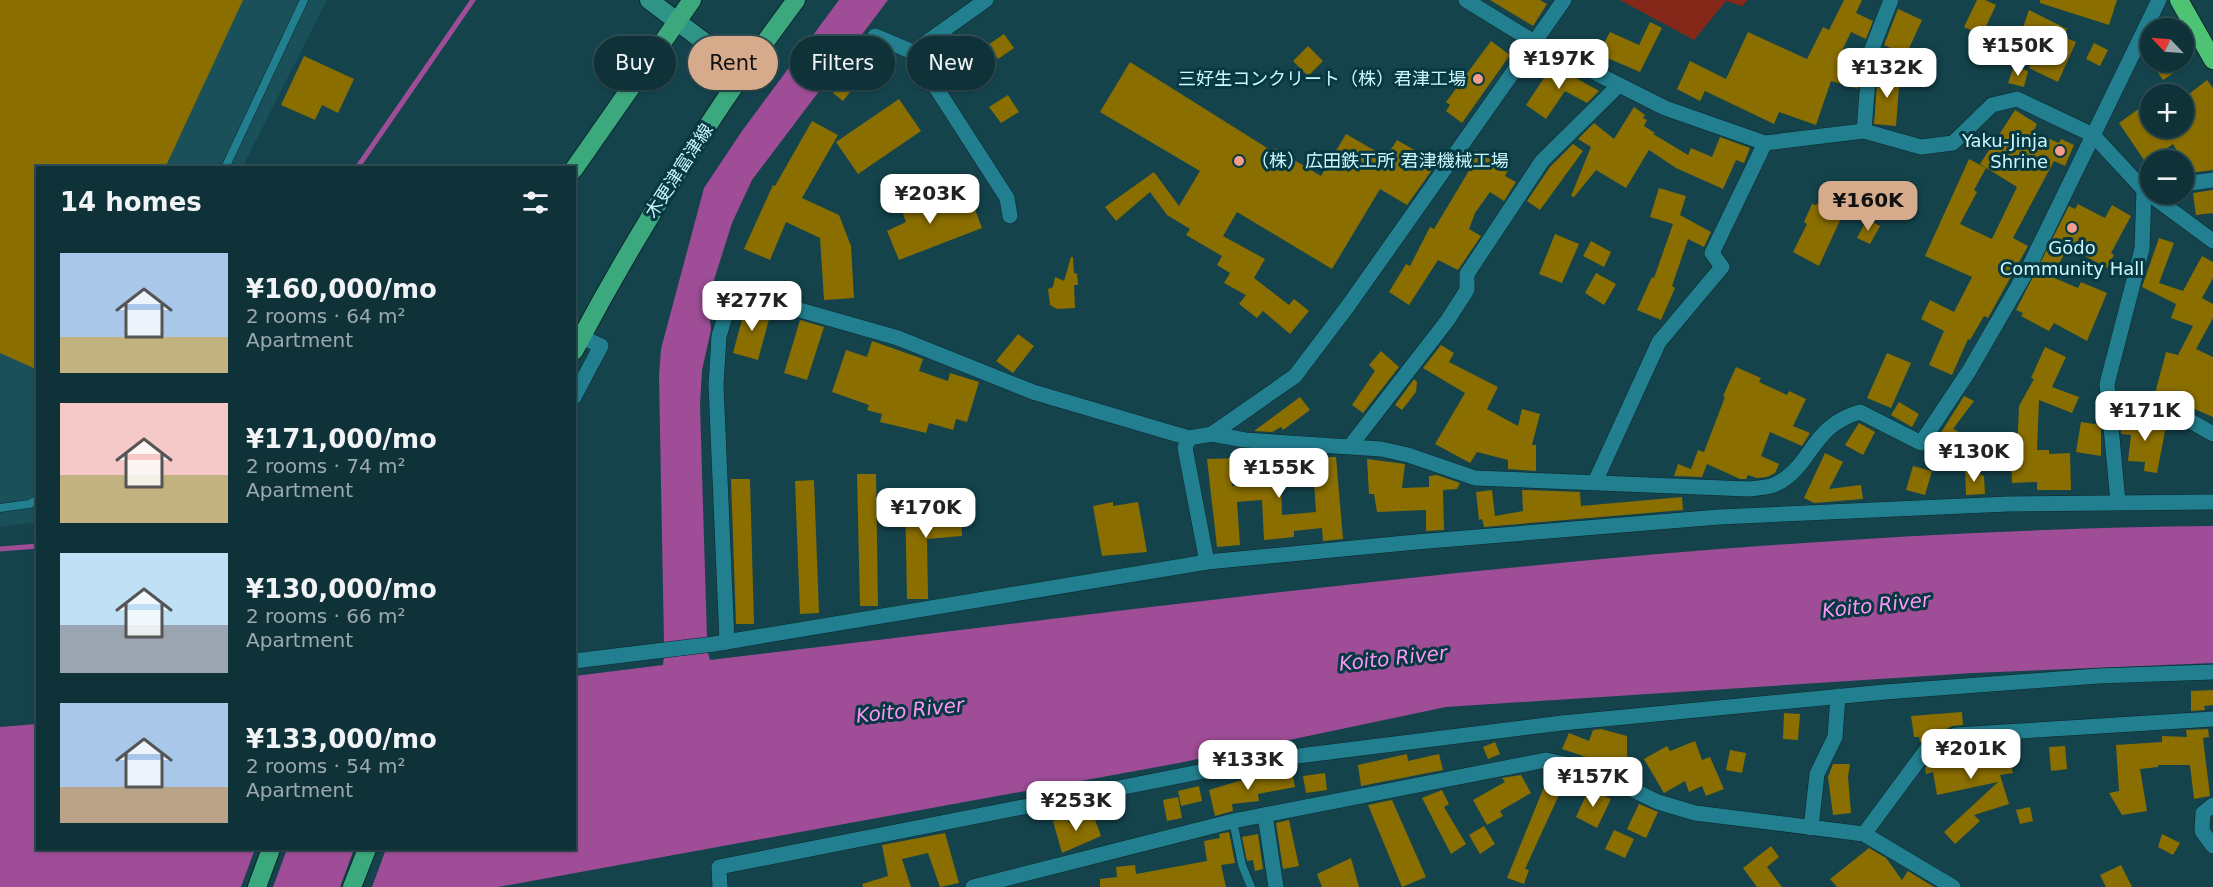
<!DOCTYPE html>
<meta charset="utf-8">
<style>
body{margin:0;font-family:"DejaVu Sans","Noto Sans JP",sans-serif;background:#1d3e44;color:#f1f3f6;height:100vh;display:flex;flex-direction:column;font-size:22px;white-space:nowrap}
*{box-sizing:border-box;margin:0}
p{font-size:20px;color:#9baaae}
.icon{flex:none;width:33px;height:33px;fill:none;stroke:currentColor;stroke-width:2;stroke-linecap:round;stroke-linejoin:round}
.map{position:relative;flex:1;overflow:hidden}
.drawer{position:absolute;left:36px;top:166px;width:540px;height:684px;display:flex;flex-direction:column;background:#0f3239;border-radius:0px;box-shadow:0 2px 4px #0004,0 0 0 2px #2f4d53}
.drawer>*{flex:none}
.hud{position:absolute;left:594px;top:36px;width:570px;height:54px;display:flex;gap:12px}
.needle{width:39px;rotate:295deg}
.buttons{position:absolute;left:2140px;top:18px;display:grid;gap:12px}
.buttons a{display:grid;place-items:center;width:54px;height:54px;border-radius:50%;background:#0f3239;box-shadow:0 2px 4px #0004,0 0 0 2px #2f4d53;font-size:30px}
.price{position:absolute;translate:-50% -51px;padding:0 14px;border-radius:12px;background:#fff;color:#222;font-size:20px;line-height:39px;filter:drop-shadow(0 2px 3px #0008)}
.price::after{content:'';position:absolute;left:50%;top:36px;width:18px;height:14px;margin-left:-9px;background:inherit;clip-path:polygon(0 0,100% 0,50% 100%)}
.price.active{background:#d6ab8b;color:#111}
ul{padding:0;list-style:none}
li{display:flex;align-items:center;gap:18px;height:150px;padding:0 24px}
li span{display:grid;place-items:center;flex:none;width:168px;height:120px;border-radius:0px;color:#555}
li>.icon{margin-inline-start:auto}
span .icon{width:72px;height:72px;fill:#fffc;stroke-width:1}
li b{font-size:26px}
h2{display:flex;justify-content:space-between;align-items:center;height:72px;padding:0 24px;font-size:26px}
.tag{padding:0 21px;border-radius:27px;background:#0f3239;box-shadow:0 2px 4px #0004,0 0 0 2px #2f4d53;font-size:21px;line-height:54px}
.tag.active{background:#d6ab8b;color:#111}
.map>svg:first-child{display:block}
.built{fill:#1a5059}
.green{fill:#852719}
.water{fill:#9e4d96}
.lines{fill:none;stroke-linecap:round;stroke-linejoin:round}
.stream{stroke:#9e4d96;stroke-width:5}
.building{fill:#8a6e00;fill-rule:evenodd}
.lane-casing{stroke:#0c282d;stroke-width:9}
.street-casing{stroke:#0c282d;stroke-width:16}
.secondary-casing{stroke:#0c282d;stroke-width:20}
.primary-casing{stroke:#0c282d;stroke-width:20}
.highway-casing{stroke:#0c282d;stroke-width:20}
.lane{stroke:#227f8f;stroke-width:8}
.street{stroke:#227f8f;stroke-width:15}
.secondary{stroke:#2f9387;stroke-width:18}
.primary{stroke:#3ca87e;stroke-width:18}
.highway{stroke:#4dc373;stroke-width:18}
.poi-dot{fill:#f49d8d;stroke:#063941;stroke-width:2}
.labels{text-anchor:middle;stroke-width:6;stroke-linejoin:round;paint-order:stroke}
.poi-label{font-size:18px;fill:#cef7ff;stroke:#063941;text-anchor:end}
.street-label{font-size:18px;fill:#cef7ff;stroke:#063941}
.water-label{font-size:20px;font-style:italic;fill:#fe94f3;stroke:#063941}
</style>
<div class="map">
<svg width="2213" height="887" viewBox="0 0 2213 887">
<rect width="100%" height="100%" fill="#14434c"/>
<!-- built -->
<polygon class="built" points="0,0 327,0 242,168 38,168 37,522 0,527"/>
<!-- green -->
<polygon class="green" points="1620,0 1748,0 1742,6 1726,1 1694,40"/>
<!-- water -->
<g class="water">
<polygon points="839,0 888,0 752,180 732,223 708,299 711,330 702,370 700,405 707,639 664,643 659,376 661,349 704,188 742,131"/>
<path d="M2213 526V663L1973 673 1446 707 1179 763 498 887H372L386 849H574L575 676 663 665 664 656 707 650 710 660C1210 601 1709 531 2213 526Z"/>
<polygon points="37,724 38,849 255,849 241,887 0,887 0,727"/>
<polygon points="287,849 354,849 340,887 273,887"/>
</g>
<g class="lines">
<!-- stream -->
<g class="stream">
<polyline points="357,168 473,0"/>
<polyline points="0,549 38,546"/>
</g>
</g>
<!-- building -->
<g class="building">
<polygon points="0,0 243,0 165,168 38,168 38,370 0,353"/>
<polygon points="1490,0 1540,0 1547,4 1533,26"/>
<polygon points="1844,0 1862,0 1856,13 1873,21 1866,39 1851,32 1837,61 1860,61 1858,89 1831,81 1816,125 1779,112 1774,124 1705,91 1700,101 1677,89 1690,61 1726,79 1748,32 1807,59 1823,27 1829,30"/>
<polygon points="1977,0 1985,0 1996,5 1982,35 1964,27"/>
<polygon points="2040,0 2117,0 2109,25 2040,3"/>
<polygon points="1898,9 1922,20 1906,55 1884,45"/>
<polygon points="2029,10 2067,29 2064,37 2076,42 2058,82 2029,68 2044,37 2022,30"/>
<polygon points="1650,22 1662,28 1640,72 1598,54 1610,32 1639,45"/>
<polygon points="1004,34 1014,48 998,59 988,45"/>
<polygon points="1491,41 1510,55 1462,123 1446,111 1450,105 1446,102"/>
<polygon points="2094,43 2108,50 2100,66 2086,59"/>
<polygon points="1308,46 1323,61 1308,76 1293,61"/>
<polygon points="304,56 354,79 338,113 322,105 315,120 281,105"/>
<polygon points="1130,62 1272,151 1274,148 1321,176 1346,134 1386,157 1397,140 1437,163 1407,205 1380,189 1332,269 1237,212 1223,236 1265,259 1254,278 1289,305 1294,299 1309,311 1290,334 1263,311 1257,318 1239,304 1246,295 1224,283 1230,273 1217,265 1222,256 1186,235 1190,229 1167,215 1150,192 1116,221 1105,207 1154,172 1179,206 1200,171 1100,112"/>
<polygon points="2151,62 2190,62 2163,80"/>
<polygon points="1554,63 1576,74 1574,77 1599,91 1587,103 1565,91 1546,119 1526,105"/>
<polygon points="854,66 864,74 843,101 833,93"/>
<polygon points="2014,66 2028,71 2024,87 2008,83"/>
<polygon points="1878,72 1900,74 1896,126 1874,124"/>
<polygon points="2207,80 2213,88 2213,170 2189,173 2173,144 2146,163 2119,123 2151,100 2151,128 2184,128 2184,98"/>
<polygon points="1008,95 1019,112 1001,123 989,107"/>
<polygon points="899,99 921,131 858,174 836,142"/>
<polygon points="1634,107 1645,115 1643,118 1647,120 1644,126 1655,133 1653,134 1688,155 1691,148 1712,157 1720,137 1750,148 1744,163 1736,160 1723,189 1676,168 1649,150 1626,188 1596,170 1574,197 1571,196 1591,147 1578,139 1594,123 1614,139"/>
<polygon points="2015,110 2037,124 2033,132 2059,143 2061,139 2074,145 2065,166 2054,161 2013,238 2028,246 1988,318 1984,316 1970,340 1968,339 1952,375 1929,365 1944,331 1921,319 1930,300 1954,312 1972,277 1925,256 1969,159 1986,168 1974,190 1977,192 1960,224 1992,239 2017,187 1980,164"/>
<polygon points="812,121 838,135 802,198 839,215 851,246 854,298 824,300 820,238 786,222 770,260 744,249 773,185 775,186"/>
<polygon points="1573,144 1583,151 1540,210 1527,201 1550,167"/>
<polygon points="1476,150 1508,170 1505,176 1516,182 1504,201 1490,192 1475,213 1469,229 1481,236 1458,270 1438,260 1409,305 1389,292 1406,264 1410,266 1430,227 1434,229 1470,169 1466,166"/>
<polygon points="1830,181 1853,192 1819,266 1793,252 1807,224 1804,222 1812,204 1816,205 1822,198"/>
<polygon points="922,188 932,214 971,199 982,228 899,260 887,231 906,222 897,198"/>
<polygon points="1659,188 1686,196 1680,215 1711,232 1704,247 1688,239 1672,286 1675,288 1661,320 1637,310 1652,277 1654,278 1673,224 1650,217"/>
<polygon points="2213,190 2213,213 2196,215 2193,193"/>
<polygon points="2078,204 2105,218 2112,205 2131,216 2111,253 2114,255 2107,268 2068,247 2052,277 2078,288 2081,282 2107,293 2087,341 2054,323 2049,331 2021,316 2023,313 2016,310 2069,206 2075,209"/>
<polygon points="1867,219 1880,226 1870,244 1857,238"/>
<polygon points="1555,234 1579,244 1562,283 1539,274"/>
<polygon points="2159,238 2174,243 2159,283 2183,291 2202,256 2213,262 2213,278 2202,298 2213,304 2213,318 2196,349 2213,357 2213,417 2171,399 2171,401 2153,401 2166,352 2178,355 2193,326 2171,318 2176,304 2142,287"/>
<polygon points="1591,241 1611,252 1604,267 1583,256"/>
<polygon points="1071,257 1073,257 1074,273 1077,274 1078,285 1074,285 1075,308 1057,309 1050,305 1048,289 1053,287 1055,277 1064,281"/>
<polygon points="1596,273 1616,284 1604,305 1585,293"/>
<polygon points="746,305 771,312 758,360 733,353"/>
<polygon points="800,320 824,327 807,380 784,373"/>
<polygon points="1018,334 1034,346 1013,373 996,361"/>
<polygon points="872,341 923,359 919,371 948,381 950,373 979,382 967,422 956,419 953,430 929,423 926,433 880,422 882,414 867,410 869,405 832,392 846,350 867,357"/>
<polygon points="1441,345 1454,353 1449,362 1498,387 1487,409 1518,426 1522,409 1540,414 1532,445 1536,445 1536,471 1508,469 1508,460 1477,452 1470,463 1435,444 1465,393 1423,368"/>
<polygon points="2045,347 2066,357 2052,387 2079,397 2072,413 2039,400 2037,450 2049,450 2049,454 2070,453 2071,490 2037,490 2037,482 2012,483 2011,453 2017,453 2019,406 2034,379 2031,378"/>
<polygon points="1381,351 1399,367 1363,413 1352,405 1375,371 1369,365"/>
<polygon points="1887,353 1911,363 1891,408 1867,398"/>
<polygon points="1736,367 1761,378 1759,382 1787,395 1789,391 1806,399 1793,426 1810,433 1807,438 1802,446 1770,432 1761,456 1779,464 1775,473 1767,477 1757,478 1748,475 1746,479 1740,479 1707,464 1702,477 1674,476 1678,464 1691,469 1698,450 1704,452 1725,397 1723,396"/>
<polygon points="1414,379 1417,382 1416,392 1402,410 1395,405"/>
<polygon points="1964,396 1974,401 1953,429 1965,435 1959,446 1939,436"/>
<polygon points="1300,397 1310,410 1283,430 1281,427 1272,432 1254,431"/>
<polygon points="1899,402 1919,414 1912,427 1891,415"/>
<polygon points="2120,421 2167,421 2157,473 2144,471 2145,462 2128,461 2131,435 2121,434"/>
<polygon points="2081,422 2101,425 2101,456 2076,452"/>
<polygon points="1859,423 1875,432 1863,455 1845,445"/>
<polygon points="1825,453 1843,462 1829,489 1861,485 1863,499 1814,503 1804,498"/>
<path d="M1336 457 1343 539 1323 541 1322 528 1294 531V537L1264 540 1262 500 1237 502 1240 545 1217 547 1207 459 1243 458 1231 467 1232 486 1268 483V458ZM1281 482H1314L1316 512 1282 515Z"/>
<polygon points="1367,459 1405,464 1402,488 1429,487 1429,476 1437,475 1460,483 1457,489 1443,490 1444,530 1426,531 1426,510 1377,512 1374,494 1369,494"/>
<polygon points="1913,466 1932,471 1925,495 1906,490"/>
<polygon points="1965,467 1984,476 1985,494 1966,495"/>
<polygon points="857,474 876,474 878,606 860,606"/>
<polygon points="731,479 750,479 754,624 736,624"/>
<polygon points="814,480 819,613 800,614 795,481"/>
<polygon points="1492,490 1495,516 1523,511 1522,490 1580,492 1581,506 1682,497 1683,510 1484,527 1482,519 1479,520 1476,492"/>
<polygon points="905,495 928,495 928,508 961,506 962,536 927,539 928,599 907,599"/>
<polygon points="1113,502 1113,506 1138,502 1147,552 1102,556 1093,506"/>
<polygon points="2213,690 2213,705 2204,706 2205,710 2191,711 2191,691"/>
<polygon points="1962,712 1963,725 1952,726 1920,742 1919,737 1914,737 1911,716"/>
<polygon points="1784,713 1800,714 1798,740 1783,739"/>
<polygon points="1601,729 1627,736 1627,762 1601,762 1562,749 1569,733 1589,741 1593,730"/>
<polygon points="2208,729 2209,737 2203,738 2210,796 2194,799 2190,765 2158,765 2158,767 2140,769 2147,811 2122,815 2109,793 2119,791 2116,745 2162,742 2162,736 2187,737 2186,730"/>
<polygon points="1695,741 1702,760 1710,757 1724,789 1706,796 1702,786 1689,792 1685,781 1664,793 1644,759 1667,746 1670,751"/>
<polygon points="1495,742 1500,754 1488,759 1483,747"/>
<polygon points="1998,742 2001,757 2009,755 2013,773 2000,775 2009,804 1974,815 1980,821 1955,844 1944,832 1998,782 1937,795 1933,772 1926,774 1925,768 1933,757 1959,745"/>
<polygon points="2065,746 2067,769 2051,771 2049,747"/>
<polygon points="1730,750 1746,753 1742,773 1726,770"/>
<polygon points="1407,754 1408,761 1439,754 1443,770 1361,786 1358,765"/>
<polygon points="1833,764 1850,764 1848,777 1851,813 1833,815 1828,777"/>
<polygon points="1292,771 1295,787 1258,794 1259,801 1232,804 1233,811 1215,816 1209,790 1255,776 1255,778"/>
<polygon points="1325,773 1327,790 1306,793 1303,776"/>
<polygon points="1521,775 1531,793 1500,811 1503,816 1487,825 1473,800 1505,782 1502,778"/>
<polygon points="1548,777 1564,784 1525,869 1529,870 1524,884 1507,878"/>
<polygon points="1199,786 1202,801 1181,806 1178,791"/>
<polygon points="1589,789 1611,799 1597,828 1576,817"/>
<polygon points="1442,790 1449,804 1444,807 1466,844 1451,854 1422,798"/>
<polygon points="1178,797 1182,818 1167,821 1163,800"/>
<polygon points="1392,800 1426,877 1402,887 1368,805"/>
<polygon points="1639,804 1658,812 1646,838 1627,829"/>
<polygon points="2030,807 2033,821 2020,824 2016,810"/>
<polygon points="1093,814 1101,836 1062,853 1053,821 1067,817 1069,823"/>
<polygon points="1289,820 1299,866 1283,869 1276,823"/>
<polygon points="1484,826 1495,844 1480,854 1469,835"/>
<polygon points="1614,830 1634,839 1625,858 1605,849"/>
<polygon points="1229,832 1235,863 1221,865 1226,887 1100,887 1100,879 1117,877 1116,867 1135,865 1136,874 1207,861 1204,841 1220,838 1219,834"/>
<polygon points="945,833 959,883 940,887 928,853 902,859 911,887 863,887 862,884 888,876 882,845"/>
<polygon points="1258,834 1263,869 1255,871 1253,860 1247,861 1242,837"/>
<polygon points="2162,834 2180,843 2173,855 2158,847"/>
<polygon points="1771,846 1779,857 1767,867 1782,887 1757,887 1743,868"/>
<polygon points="1869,848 1886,858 1902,880 1908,871 1934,887 1837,887 1830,879"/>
<polygon points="1351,858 1359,887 1322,887 1317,874"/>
<polygon points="2121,865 2132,887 2106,887 2100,875"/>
</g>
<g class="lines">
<defs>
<g id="lane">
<polyline points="225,168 304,0"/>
<polyline points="0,508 29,504 38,500"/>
<polyline points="1233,821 1242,865 1251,887"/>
</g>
<g id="street">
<polyline points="1466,0 1534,42 1665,108 1765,143 1864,131 1921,147 1953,143 1992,105 2017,99 2093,135 2144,190 2213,241"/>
<polyline points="875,36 913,52 986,0"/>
<polyline points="913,52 1007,198 1010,216"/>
<polyline points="1864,131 1870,54 1891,0"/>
<polyline points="2184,184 2213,180"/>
<polyline points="574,397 601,346 582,337"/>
<polyline points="2110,411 2173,411 2213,434"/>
<polyline points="1212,434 1295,376 1348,306 1564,0"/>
<polyline points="1189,438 1185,448 1207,562"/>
<polyline points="1351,445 1447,321 1467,290 1467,274 1542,161 1619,85"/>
<polyline points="1595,482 1659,342 1722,267 1712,253 1765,143"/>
<polyline points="2118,502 2107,384 2142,249 2144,190"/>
<path d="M727 642 716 385 719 336 733 291 898 338 1033 392 1189 438 1212 434 1245 440 1381 449 1408 455 1475 478 1748 489C1757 488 1768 488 1776 484 1813 466 1810 426 1860 412L1921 443 1969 371 2028 269 2159 0"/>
<polyline points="574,661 714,644 1207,562 1416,542 1719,517 2008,504 2213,502"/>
<polyline points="2213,805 2203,813 2202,831 2213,846"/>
<polyline points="1265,815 1276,887"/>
<polyline points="1811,828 1817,774 1835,737 1838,696"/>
<polyline points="1864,834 1927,749 1956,735 2213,719"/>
<polyline points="720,887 719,867 1250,762 1562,723 1885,692 2098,676 2213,672"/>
<polyline points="973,887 1233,821 1546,760 1589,769 1658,802 1695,813 1864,834 1953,887"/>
</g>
<polyline id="secondary" points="649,0 744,72"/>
<g id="primary">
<polyline points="574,169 692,0"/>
<path d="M574 351C639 228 713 111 796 0"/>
<polyline points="257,887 271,849"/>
<polyline points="352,887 367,849"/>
</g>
<polyline id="highway" points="2179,0 2213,60"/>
</defs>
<!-- lane casing -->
<use href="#lane" class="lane-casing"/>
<!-- street casing -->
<use href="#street" class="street-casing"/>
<!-- secondary casing -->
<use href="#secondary" class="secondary-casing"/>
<!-- primary casing -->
<use href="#primary" class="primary-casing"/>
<!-- highway casing -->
<use href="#highway" class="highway-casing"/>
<!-- lane -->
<use href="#lane" class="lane"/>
<!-- street -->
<use href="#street" class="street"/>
<!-- secondary -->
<use href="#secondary" class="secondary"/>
<!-- primary -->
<use href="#primary" class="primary"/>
<!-- highway -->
<use href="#highway" class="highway"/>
</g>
<!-- markers -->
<g class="poi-dot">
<circle cx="1478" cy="79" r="6"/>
<circle cx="2060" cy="151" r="6"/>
<circle cx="1239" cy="161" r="6"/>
<circle cx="2072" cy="228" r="6"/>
</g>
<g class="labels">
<!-- poi labels -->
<g class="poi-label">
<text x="1466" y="85">三好生コンクリート（株）君津工場</text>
<text x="2048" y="147">Yaku-Jinja<tspan x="2048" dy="21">Shrine</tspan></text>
<text x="1251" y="167" text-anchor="start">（株）広田鉄工所 君津機械工場</text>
<text x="2072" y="254" text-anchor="middle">Gōdo<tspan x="2072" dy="21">Community Hall</tspan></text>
</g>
<!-- street labels -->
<g class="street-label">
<text transform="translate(679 171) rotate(-57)" y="6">木更津富津線</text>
</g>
<!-- water labels -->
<g class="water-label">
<text transform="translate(1876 605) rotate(-6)" y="7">Koito River</text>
<text transform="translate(1393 658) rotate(-6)" y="7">Koito River</text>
<text transform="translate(910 710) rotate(-6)" y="7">Koito River</text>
</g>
</g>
</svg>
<div class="buttons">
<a><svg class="needle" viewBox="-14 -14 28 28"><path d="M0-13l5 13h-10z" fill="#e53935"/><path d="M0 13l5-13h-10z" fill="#9baaae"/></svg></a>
<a>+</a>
<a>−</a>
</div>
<b class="price" style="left:2018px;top:77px">¥150K</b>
<b class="price" style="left:1559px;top:90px">¥197K</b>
<b class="price" style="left:1887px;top:99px">¥132K</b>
<b class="price" style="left:930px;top:225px">¥203K</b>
<b class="price active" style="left:1868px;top:232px">¥160K</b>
<b class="price" style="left:752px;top:332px">¥277K</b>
<b class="price" style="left:2145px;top:442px">¥171K</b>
<b class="price" style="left:1974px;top:483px">¥130K</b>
<b class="price" style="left:1279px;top:499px">¥155K</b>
<b class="price" style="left:926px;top:539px">¥170K</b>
<b class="price" style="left:1971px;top:780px">¥201K</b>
<b class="price" style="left:1248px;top:791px">¥133K</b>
<b class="price" style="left:1593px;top:808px">¥157K</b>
<b class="price" style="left:1076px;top:832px">¥253K</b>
<div class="hud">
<a class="tag">Buy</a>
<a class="tag active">Rent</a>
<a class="tag">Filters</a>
<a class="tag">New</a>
</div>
<section class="drawer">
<h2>14 homes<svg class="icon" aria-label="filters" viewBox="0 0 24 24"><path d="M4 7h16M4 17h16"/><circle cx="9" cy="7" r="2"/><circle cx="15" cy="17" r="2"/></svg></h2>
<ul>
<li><span style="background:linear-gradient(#a9c7e8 70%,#c2b280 0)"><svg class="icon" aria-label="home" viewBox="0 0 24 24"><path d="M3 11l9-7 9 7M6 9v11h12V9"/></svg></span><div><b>¥160,000/mo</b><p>2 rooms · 64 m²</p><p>Apartment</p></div></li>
<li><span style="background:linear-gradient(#f6c9c9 60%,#c2b280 0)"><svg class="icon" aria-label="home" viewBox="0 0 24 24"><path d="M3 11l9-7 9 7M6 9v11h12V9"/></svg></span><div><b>¥171,000/mo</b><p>2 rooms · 74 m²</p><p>Apartment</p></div></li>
<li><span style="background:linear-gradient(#bfe0f5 60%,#9aa5b1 0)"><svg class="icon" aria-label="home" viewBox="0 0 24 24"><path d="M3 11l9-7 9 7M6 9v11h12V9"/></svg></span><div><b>¥130,000/mo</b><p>2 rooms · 66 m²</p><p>Apartment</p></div></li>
<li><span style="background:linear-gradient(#a9c7e8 70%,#b9a48a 0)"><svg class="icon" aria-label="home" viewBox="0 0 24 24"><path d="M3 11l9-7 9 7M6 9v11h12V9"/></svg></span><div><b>¥133,000/mo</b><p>2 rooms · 54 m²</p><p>Apartment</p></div></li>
</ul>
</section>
</div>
